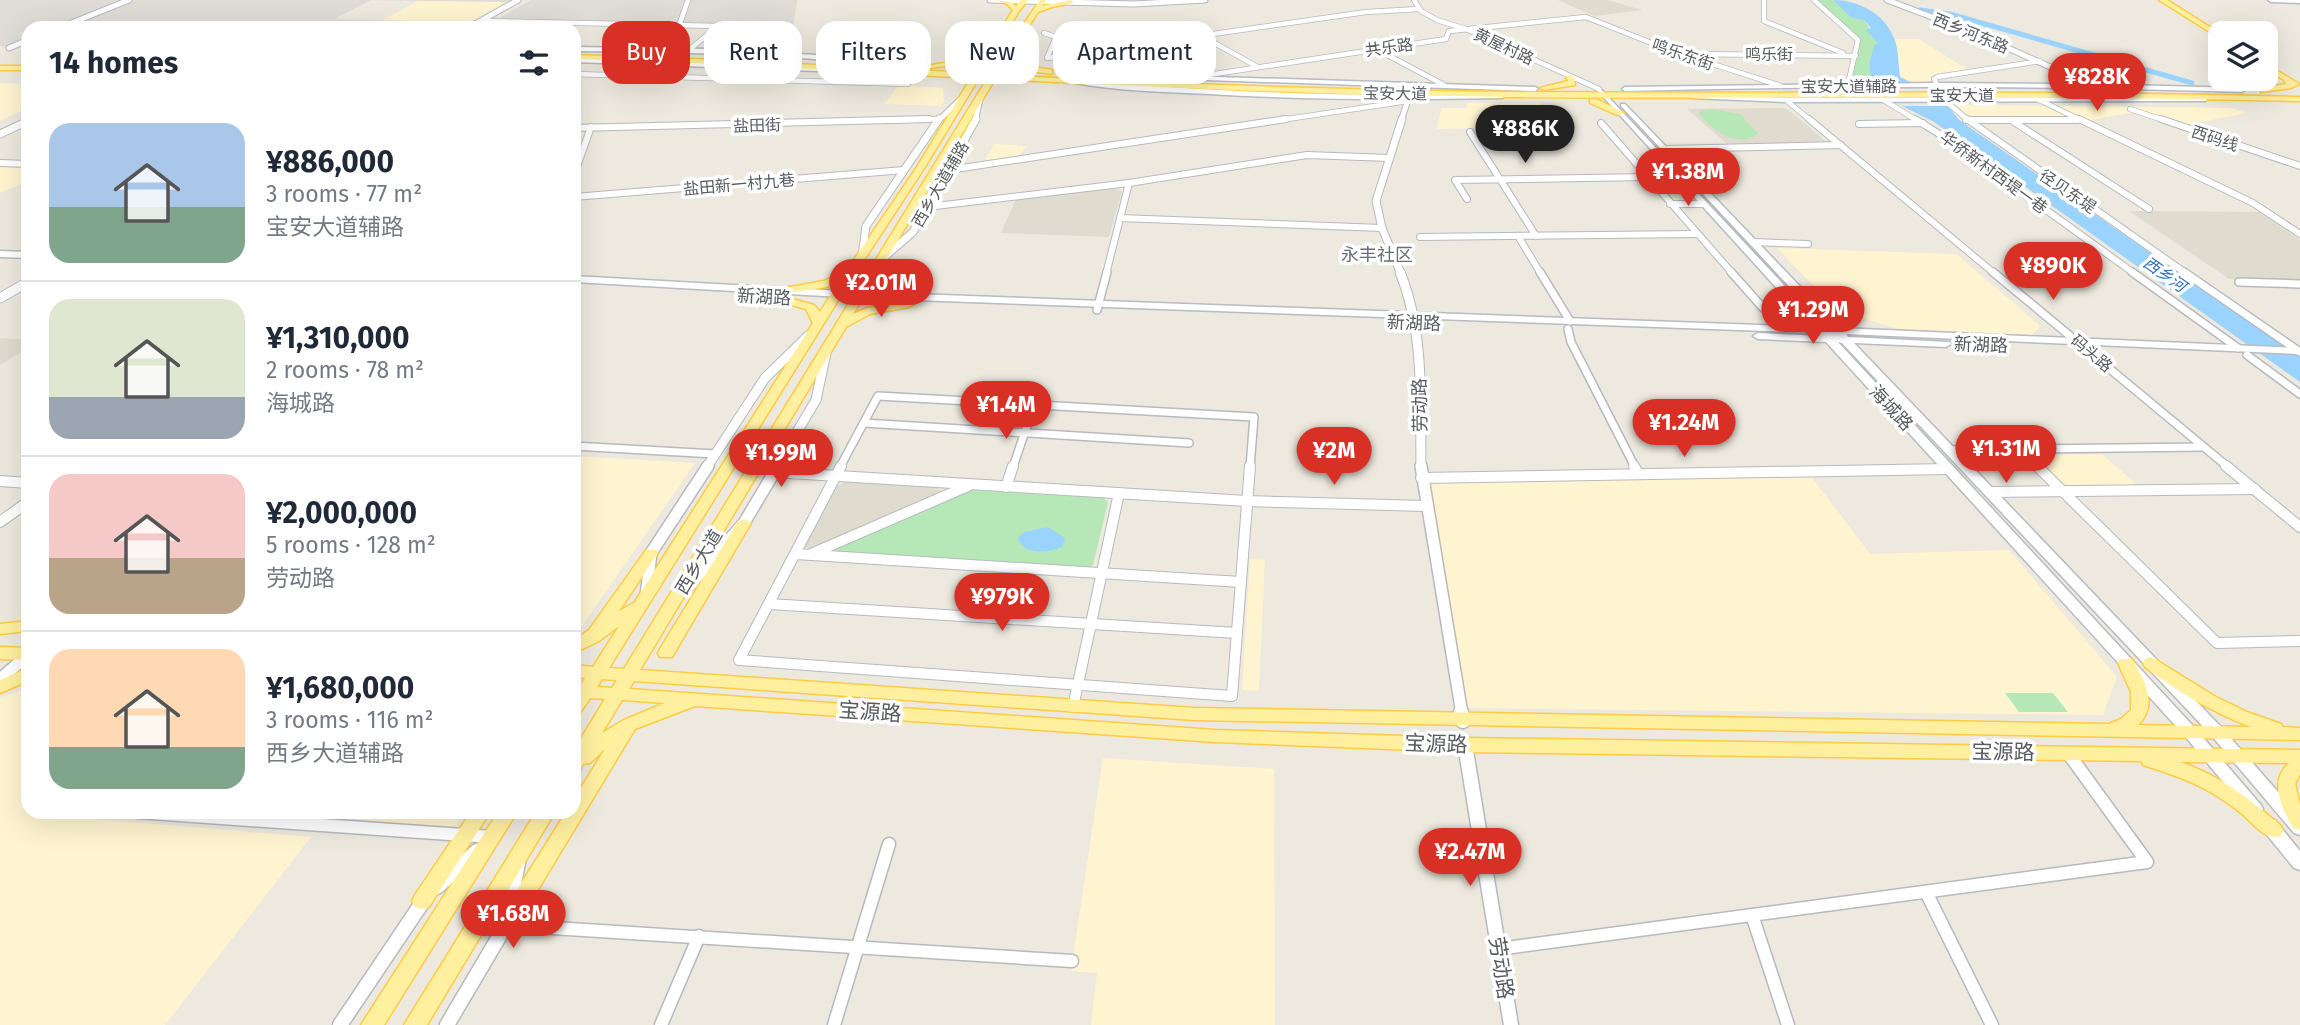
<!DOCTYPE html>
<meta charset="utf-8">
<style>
body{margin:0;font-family:"Fira Sans","Noto Sans SC",sans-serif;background:#f2f2f3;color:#1f2937;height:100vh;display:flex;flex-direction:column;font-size:26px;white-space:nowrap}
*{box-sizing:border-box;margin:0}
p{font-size:23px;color:#747a83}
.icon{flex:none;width:38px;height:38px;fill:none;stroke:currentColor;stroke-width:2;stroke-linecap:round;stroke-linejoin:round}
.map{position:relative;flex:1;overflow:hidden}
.drawer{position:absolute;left:21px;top:21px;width:560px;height:798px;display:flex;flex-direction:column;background:#fff;border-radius:21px;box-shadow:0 7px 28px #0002}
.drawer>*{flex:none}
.hud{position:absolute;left:602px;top:21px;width:665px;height:63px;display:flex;gap:14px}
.tools{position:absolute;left:2208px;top:21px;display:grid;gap:14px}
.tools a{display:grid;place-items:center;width:70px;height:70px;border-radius:14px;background:#fff;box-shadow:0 7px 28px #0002;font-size:35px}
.price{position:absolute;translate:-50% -60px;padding:0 16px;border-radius:24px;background:#d93025;color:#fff;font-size:23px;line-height:46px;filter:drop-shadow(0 2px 4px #0008)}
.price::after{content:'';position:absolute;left:50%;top:42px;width:21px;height:16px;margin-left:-10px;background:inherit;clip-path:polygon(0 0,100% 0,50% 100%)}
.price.active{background:#222;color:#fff}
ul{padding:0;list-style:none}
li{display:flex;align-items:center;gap:21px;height:175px;padding:0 28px}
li+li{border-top:2px solid #e0e1e3}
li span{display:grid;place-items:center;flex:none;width:196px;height:140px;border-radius:21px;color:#555}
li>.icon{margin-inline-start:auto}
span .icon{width:84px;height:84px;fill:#fffc;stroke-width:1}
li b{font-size:30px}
h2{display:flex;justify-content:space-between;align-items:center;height:84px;padding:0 28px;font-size:30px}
.tag{padding:0 24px;border-radius:21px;background:#fff;box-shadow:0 7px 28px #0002;font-size:24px;line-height:63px}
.tag.active{background:#d93025;color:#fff}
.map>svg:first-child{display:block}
.commercial{fill:#fff4d0}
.industrial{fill:#dfdcd6}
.education{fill:#dfdbce}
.green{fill:#b6e8b7}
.water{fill:#9bd3ff}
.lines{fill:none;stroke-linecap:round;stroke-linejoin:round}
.canal{stroke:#9bd3ff;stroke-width:5}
.minor-far4-casing{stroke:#b6babf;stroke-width:6}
.minor-far3-casing{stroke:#b6babf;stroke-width:8}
.minor-far2-casing{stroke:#b6babf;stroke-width:10}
.minor-far1-casing{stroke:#b6babf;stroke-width:12}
.minor-casing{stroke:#b6babf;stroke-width:15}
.tertiary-far4-casing{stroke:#b6babf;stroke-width:7}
.tertiary-far3-casing{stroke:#b6babf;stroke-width:9}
.tertiary-far2-casing{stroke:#b6babf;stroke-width:11}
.tertiary-far1-casing{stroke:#b6babf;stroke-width:14}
.tertiary-casing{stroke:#b6babf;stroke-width:17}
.secondary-casing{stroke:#b7bbc2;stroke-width:3}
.primary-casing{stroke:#ffcb44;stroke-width:3}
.minor-far4{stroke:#fff;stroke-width:4.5}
.minor-far3{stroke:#fff;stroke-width:6}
.minor-far2{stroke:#fff;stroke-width:7}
.minor-far1{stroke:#fff;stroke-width:10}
.minor{stroke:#fff;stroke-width:12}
.tertiary-far4{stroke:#fff;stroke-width:5}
.tertiary-far3{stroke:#fff;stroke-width:7}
.tertiary-far2{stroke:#fff;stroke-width:9}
.tertiary-far1{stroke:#fff;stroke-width:11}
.tertiary{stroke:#fff;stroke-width:14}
.secondary{fill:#fff;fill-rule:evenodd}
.primary{fill:#fff0a0;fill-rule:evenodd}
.labels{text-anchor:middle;stroke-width:7;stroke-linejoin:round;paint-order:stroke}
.far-street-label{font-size:16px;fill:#575c61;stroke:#fff}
.far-water-label{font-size:16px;font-style:italic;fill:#2f73bb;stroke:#fff}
.far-quarter-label{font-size:18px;fill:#686e73;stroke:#fff}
.street-label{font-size:18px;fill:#575c61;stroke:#fff}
.near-street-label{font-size:21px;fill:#575c61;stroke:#fff}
</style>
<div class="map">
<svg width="2300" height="1025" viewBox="0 0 2300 1025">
<rect width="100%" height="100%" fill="#ede9de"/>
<!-- commercial -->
<g class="commercial">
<polygon points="418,1 506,2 459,28 435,28 444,23 381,21"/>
<polygon points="1895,39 1919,39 1970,71 1934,76 1930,77 1933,83 1914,83 1900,77"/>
<polygon points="0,83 28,84 28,108 0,121"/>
<polygon points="899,85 943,88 944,102 941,106 884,104"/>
<polygon points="1466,103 1540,103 1554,123 1529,127 1437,129 1441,108 1468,108"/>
<polygon points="1957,105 2231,108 2247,113 2186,125 2142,111 2074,123 1976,122"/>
<polygon points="994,144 1026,146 1017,159 983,164"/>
<polygon points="0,165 28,166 28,181 0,193"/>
<polygon points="1777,248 1956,254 2040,326 2032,335 1898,329 1837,310"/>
<polygon points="2102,454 2137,485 2066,487 2033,455"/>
<polygon points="574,456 695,463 582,626 574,629"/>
<polygon points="1807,471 1870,554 2009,550 2117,677 2103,715 1461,708 1421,478"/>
<polygon points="1250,559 1265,560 1259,691 1242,690"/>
<polygon points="28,688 28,812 88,812 82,818 311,837 165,1025 0,1025 0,698"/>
<polygon points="1103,758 1274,769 1275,1025 1091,1025 1097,973 1071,971"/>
<polygon points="214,812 465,812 453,830"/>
</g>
<!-- industrial -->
<g class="industrial">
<polygon points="0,0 123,0 53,28 28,28 28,38 7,46 0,46"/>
<polygon points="134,0 510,0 506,2 371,0 334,19 446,22 435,28 65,28"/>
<polygon points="531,0 797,0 793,30 494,21"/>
</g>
<!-- education -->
<g class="education">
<polygon points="1558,0 1608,0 1643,10 1594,16"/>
<polygon points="1162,23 1167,27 1183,25 1199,35 1127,47 1108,30"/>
<polygon points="1786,108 1827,142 1728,145 1687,109"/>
<polygon points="1110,188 1122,191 1109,237 1001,233 1016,199"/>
<polygon points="2129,211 2259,212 2300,240 2300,280 2229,279"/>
<polygon points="0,338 28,340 28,348 0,365"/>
<polygon points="846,482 936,487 941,491 811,549 807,548 805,544 834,487"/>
</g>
<!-- green -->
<g class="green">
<polygon points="1815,0 1833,0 1864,20 1879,43 1869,63 1872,76 1853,76 1860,39"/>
<path d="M1711 109 1740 114 1758 134C1737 148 1713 131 1699 114L1701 111Z"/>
<polygon points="972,490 1103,498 1108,502 1093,565 1087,568 838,552 835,548"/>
<polygon points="2005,693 2053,693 2068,712 2019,712"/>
</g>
<!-- water -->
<g class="water">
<path d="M1833 0C1858 0 1884 13 1894 38 1899 49 1898 65 1900 77L1910 82H1871L1869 63 1875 44 1878 43 1866 30 1871 28 1864 20 1852 18Z"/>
<polygon points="1902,106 1948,106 1959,120 2300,357 2300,382 1934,122"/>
<path d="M1048 527 1065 538 1063 546C1051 554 1021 555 1018 538L1024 532Z"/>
</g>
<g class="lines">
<!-- canal -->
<polyline class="canal" points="1920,10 1950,14 2192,83"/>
<defs>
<g id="minor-far4">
<polyline points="1414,0 1421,11 1437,20 1466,29 1599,89"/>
<polyline points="1764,0 1764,21 1843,53"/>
<polyline points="1814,0 1858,40 1849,80 1856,86"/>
<polyline points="488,21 718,26 689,50"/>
<polyline points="679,26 688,0"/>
<polyline points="1044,33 1056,37 1047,58"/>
<polyline points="1200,35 1256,66"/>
<polyline points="1135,47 1169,70 1168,77"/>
<polyline points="1376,49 1444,85"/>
<polyline points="1690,54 1856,56"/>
<polyline points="1047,58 1366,12 1419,9"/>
<polyline points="574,74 908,84"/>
<polyline points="1188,78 1446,39 1449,31 1586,17 1669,50 1781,86"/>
<polyline points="1938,86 1934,79 1937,77 2040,61"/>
<polyline points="1882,99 1918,121"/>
<polyline points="1943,99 1969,121"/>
<polyline points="2037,99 2083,121"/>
<polyline points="1786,100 1811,121"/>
<polyline points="24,107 28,107"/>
<polyline points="2130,109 2166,121"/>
<polyline points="1966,120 2077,120"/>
<polyline points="879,121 939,119"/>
<polyline points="1274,121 1408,101"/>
</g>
<g id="minor-far3">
<polyline points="1809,119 1995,274"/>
<polyline points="1915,119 1949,140 2135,274"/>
<polyline points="1967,119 2187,274"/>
<polyline points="2079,119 2253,203 2300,234"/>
<polyline points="2161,119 2300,166"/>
<polyline points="1966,120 2077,120"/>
<polyline points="2011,120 2149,209"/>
<polyline points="1601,123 1733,274"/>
<polyline points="1859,124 1923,123"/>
<polyline points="574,128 929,119"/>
<polyline points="1470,132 1536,236"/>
<polyline points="1666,149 1841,145"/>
<polyline points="0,163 28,164"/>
<polyline points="949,170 1286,119"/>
<polyline points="574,175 591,127"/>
<polyline points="574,197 904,170"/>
<polyline points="1467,199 1455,180 1648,177"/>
<polyline points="1670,204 1703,204"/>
<polyline points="927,207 1129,183 1307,155 1390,158"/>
<polyline points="1120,218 1382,228"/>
<polyline points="1518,236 1541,274"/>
<polyline points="1420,237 1697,234"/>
<polyline points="1753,242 1808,244"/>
<polyline points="1106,274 1129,183"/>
</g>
<g id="minor-far2">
<polyline points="1540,272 1570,321"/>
<polyline points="1731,272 1763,308"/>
<polyline points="1993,272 2228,467"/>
<polyline points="2132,272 2238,348"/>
<polyline points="2184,272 2300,352"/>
<polyline points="2239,282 2300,284"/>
<polyline points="1097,310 1107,272"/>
<polyline points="1568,329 1571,342 1635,467"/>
<polyline points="2247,355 2300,394"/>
<polyline points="864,423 1189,443"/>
<polyline points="574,446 715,454"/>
<polyline points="2020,449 2039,467"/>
<polyline points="1950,450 2203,447"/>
<polyline points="840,467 878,396 1254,417 1250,467"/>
<polyline points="1013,467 1034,405"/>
</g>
<g id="minor-far1">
<polyline points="841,466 739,660 1232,696 1250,466"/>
<polyline points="1634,466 1638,474"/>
<polyline points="2037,466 2217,643 2300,641"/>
<polyline points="2226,466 2300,527"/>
<polyline points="773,472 1247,501 1425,506"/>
<polyline points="1421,478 1948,469"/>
<polyline points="0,481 28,483"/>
<polyline points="1006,487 1013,466"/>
<polyline points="1990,492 2255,489"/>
<polyline points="0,522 28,502"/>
<polyline points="796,554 1241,582"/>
<polyline points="811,554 968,486"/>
<polyline points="769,604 1237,633"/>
<polyline points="1073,707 1119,493"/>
</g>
<g id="minor">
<polyline points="137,812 492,837"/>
<polyline points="1926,892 1992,1025"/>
<polyline points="1752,915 1788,1025"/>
<polyline points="506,925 1072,961"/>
<polyline points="1498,949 2147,862 2068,753"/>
<polyline points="661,1025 699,936"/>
<polyline points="834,1025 889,844"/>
</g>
<g id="tertiary-far4">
<polyline points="990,0 1134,4 1205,0"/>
<polyline points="1887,0 1974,33 2093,86"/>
<polyline points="59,28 129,0"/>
<polyline points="468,28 518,0"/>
<polyline points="9,48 28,40"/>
<polyline points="938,121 964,96"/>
<polyline points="975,121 981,95"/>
<polyline points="1401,121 1409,97"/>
</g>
<g id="tertiary-far3">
<polyline points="0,134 28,121"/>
<polyline points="862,256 866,226 939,119"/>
<polyline points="882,259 913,232 976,119"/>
<polyline points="1401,274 1382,228 1376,201 1402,119"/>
</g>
<g id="tertiary-far2">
<path d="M1400 272C1425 334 1420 402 1421 467"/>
<polyline points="0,298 28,282"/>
<polyline points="707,467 765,378 808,336"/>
<polyline points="776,467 816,400 826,353"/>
</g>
<g id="tertiary-far1">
<polyline points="1421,466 1462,714"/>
<polyline points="686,589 744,523 778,466"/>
<polyline points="646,596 651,553 708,466"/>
<polyline points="0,679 28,655"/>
</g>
<g id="tertiary">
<polyline points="1461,712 1463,721"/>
<polyline points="1465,745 1511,1025"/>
<polyline points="437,887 477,851"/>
<polyline points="340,1025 426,897"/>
<polyline points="447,1025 506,925 518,863"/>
</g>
<g id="secondary">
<polygon points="2268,0 2300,0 2300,3 2271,2"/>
<path d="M574 47 711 49 835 56 884 63 881 65C779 54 677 52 574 51Z"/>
<polygon points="574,58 818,67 821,69 818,71 574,62"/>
<polygon points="1061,72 1535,87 1538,89 1535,91 1059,75 1059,73"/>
<path d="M1077 80C1219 93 1360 97 1502 94L1505 96 1502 98C1404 100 1306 100 1208 94 1164 92 1118 91 1075 83V81Z"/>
<path d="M1934 83 2088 84 2242 88 2245 90 2242 92C2036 85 1831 86 1625 91L1622 89 1625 87Z"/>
<polygon points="1599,87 1824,328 1828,328 1621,106 1621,104 1625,104 1840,328 2300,348 2300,354 1846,334 1848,337 1950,342 1951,344 1946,347 1854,343 2221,727 2300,817 2300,835 2294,833 2211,735 1842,343 1838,342 2194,727 2261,805 2263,809 2261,813 2255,815 2249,813 2184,735 1826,342 1758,339 1753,336 1758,333 1820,336 1818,333 859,298 574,282 574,276 859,292 1812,327 1597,90 1596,89"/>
<polygon points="1694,95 1786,98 2205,97 2208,99 2205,101 1786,102 1692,98 1692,96"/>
<polygon points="0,251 28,252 28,258 0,257"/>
<polygon points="2269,819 2275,820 2300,851 2300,870 2294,868 2263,830 2261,825 2263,820"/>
</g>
<g id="primary">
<path d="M994 0 1011 2 1016 6 1021 0H1028L1019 11 981 74H990L1040 0H1046L1042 6 1071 0 1073 3 1052 7 1038 12 1011 54 1028 66 1052 70V74L1023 70 1008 58 997 75C1167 84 1338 90 1508 92 1772 94 2036 90 2300 97V101C2035 95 1771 99 1506 97 1336 95 1165 88 995 79L881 268 885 283 914 297 909 300 887 293 873 281 853 314 867 308 909 301 914 304 909 307 870 314 846 327 640 670 1194 708 2109 724 2121 719 2131 710V692L2118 663 2120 659H2132C2144 679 2159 705 2138 725L2251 727C2212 712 2178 692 2145 667L2143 663 2145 659 2151 657 2216 697 2247 712 2281 724 2283 727 2300 728V740L1194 720 634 681 629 689 1215 730 1465 738 2300 750V774L2295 784 2300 805V830L2293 828C2282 807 2268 783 2289 763L2180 762C2219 775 2250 799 2281 826L2283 831 2281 836C2265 841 2252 822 2241 813 2209 787 2181 777 2143 765L2141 761 1465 752 1215 742 695 706 635 729 513 931 506 934 499 931 496 925 499 919 566 812H574V799L605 749 590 763 583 764 580 770 574 772V750L605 699 590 698 580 713 574 715V685L580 686 585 678 574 677V665L593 667 619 626 599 641 574 653V640L589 630 646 550H656L658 553 619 611 634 603 813 323 806 309 774 300V296L778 295 814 305 820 312 840 281 827 287 782 294 777 291 778 289 824 281 847 270 917 167 971 78 720 64 574 59V55L720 60 974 73 983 58 968 63 930 68 926 66 967 59 987 52 1013 10 1007 4ZM979 78 987 79 624 669 609 668 849 283 925 167ZM602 679 617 680 612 688 597 687ZM622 700 665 703 624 720 602 733Z"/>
<polygon points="2159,0 2167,0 2221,34 2221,39"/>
<polygon points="2266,64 2299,84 2291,88 2261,92 2261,88 2286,84 2284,80 2266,69"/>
<rect x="0" y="66" width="28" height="4"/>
<polygon points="1570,75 1574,77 1575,85 1544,90 1540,88 1568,81 1566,77"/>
<polygon points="1590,99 1596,99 1624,113 1617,115 1590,103"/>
<polygon points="744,519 751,523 672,657 660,657 658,653 660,649 737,523"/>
<polygon points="28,621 28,631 0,634 0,624"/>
<polygon points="0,647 28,648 28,660 0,659"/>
<polygon points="28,668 28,681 0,693 0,680"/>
<polygon points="471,812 490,812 429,907 422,909 415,907 412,901 415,895"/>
<polygon points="498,812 517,812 384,1025 361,1025"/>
<polygon points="536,812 555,812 427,1025 404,1025"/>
</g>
</defs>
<!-- minor-far4 casing -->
<use href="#minor-far4" class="minor-far4-casing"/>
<!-- minor-far3 casing -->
<use href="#minor-far3" class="minor-far3-casing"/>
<!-- minor-far2 casing -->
<use href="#minor-far2" class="minor-far2-casing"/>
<!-- minor-far1 casing -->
<use href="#minor-far1" class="minor-far1-casing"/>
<!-- minor casing -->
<use href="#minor" class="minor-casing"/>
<!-- tertiary-far4 casing -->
<use href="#tertiary-far4" class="tertiary-far4-casing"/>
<!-- tertiary-far3 casing -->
<use href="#tertiary-far3" class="tertiary-far3-casing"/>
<!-- tertiary-far2 casing -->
<use href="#tertiary-far2" class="tertiary-far2-casing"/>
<!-- tertiary-far1 casing -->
<use href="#tertiary-far1" class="tertiary-far1-casing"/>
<!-- tertiary casing -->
<use href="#tertiary" class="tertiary-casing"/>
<!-- secondary casing -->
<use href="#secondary" class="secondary-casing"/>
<!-- primary casing -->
<use href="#primary" class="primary-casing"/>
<!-- minor-far4 -->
<use href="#minor-far4" class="minor-far4"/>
<!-- minor-far3 -->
<use href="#minor-far3" class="minor-far3"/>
<!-- minor-far2 -->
<use href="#minor-far2" class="minor-far2"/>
<!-- minor-far1 -->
<use href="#minor-far1" class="minor-far1"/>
<!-- minor -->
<use href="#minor" class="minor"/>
<!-- tertiary-far4 -->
<use href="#tertiary-far4" class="tertiary-far4"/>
<!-- tertiary-far3 -->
<use href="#tertiary-far3" class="tertiary-far3"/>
<!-- tertiary-far2 -->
<use href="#tertiary-far2" class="tertiary-far2"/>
<!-- tertiary-far1 -->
<use href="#tertiary-far1" class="tertiary-far1"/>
<!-- tertiary -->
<use href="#tertiary" class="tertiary"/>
<!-- secondary -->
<use href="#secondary" class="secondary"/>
<!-- primary -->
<use href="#primary" class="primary"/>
</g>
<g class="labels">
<!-- far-street labels -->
<g class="far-street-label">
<text transform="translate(1971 33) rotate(22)" y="6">西乡河东路</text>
<text transform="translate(1504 46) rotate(25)" y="6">黄屋村路</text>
<text transform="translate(1389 47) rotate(-8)" y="6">共乐路</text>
<text transform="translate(1683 54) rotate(19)" y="6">鸣乐东街</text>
<text x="1769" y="60">鸣乐街</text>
<text x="1849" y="92">宝安大道辅路</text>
<text transform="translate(1395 93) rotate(1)" y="6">宝安大道</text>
<text x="1962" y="101">宝安大道</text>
<text transform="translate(757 125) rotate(-2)" y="6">盐田街</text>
<text transform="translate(2215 138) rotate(18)" y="6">西码线</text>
<text transform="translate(1994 172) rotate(36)" y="6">华侨新村西堤一巷</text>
<text transform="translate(739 184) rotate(-5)" y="6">盐田新一村九巷</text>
<text transform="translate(940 184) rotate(-60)" y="6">西乡大道辅路</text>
<text transform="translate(2068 191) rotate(34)" y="6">径贝东堤</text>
<text transform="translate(2092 353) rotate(40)" y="6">码头路</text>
</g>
<!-- far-water labels -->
<g class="far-water-label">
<text transform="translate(2165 274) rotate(35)" y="6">西乡河</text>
</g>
<!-- far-quarter labels -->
<g class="far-quarter-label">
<text x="1377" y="261">永丰社区</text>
</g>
<!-- street labels -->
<g class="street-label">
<text transform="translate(764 297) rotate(3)" y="6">新湖路</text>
<text transform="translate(1414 323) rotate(2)" y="6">新湖路</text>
<text transform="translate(1981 345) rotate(2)" y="6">新湖路</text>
<text transform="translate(1420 405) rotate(-91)" y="6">劳动路</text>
<text transform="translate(1891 408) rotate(47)" y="6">海城路</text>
<text transform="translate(699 562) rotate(-59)" y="6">西乡大道</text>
</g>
<!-- near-street labels -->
<g class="near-street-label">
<text transform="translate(870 712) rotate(4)" y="7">宝源路</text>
<text transform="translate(1436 744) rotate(2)" y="7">宝源路</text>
<text transform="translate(2003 752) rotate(1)" y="7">宝源路</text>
<text transform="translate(1501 968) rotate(81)" y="7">劳动路</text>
</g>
</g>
</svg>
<div class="tools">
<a><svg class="icon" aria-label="layers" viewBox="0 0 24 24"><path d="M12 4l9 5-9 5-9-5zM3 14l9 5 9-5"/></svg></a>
</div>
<b class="price" style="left:2097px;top:113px">¥828K</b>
<b class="price active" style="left:1525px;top:165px">¥886K</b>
<b class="price" style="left:1688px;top:208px">¥1.38M</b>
<b class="price" style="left:2053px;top:302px">¥890K</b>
<b class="price" style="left:881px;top:319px">¥2.01M</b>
<b class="price" style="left:1813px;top:346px">¥1.29M</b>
<b class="price" style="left:1006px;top:441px">¥1.4M</b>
<b class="price" style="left:1684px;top:459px">¥1.24M</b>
<b class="price" style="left:2006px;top:485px">¥1.31M</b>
<b class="price" style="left:1334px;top:487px">¥2M</b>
<b class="price" style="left:781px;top:489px">¥1.99M</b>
<b class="price" style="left:1002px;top:633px">¥979K</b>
<b class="price" style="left:1470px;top:888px">¥2.47M</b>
<b class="price" style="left:513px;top:950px">¥1.68M</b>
<div class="hud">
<a class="tag active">Buy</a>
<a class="tag">Rent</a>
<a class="tag">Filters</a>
<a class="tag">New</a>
<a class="tag">Apartment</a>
</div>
<section class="drawer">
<h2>14 homes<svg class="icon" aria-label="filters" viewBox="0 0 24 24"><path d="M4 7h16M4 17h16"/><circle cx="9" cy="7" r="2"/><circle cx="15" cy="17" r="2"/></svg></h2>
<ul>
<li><span style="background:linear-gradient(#a9c7e8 60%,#7fa58c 0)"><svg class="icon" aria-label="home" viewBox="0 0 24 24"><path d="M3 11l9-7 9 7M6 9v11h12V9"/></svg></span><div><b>¥886,000</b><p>3 rooms · 77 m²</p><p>宝安大道辅路</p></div></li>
<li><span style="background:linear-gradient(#dfe7d0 70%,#9aa5b1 0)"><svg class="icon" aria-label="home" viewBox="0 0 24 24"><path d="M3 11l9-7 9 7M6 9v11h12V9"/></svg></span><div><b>¥1,310,000</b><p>2 rooms · 78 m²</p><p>海城路</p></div></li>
<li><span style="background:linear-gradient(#f6c9c9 60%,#b9a48a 0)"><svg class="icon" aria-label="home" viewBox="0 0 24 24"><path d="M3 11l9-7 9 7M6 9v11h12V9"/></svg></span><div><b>¥2,000,000</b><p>5 rooms · 128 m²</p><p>劳动路</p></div></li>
<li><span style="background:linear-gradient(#ffd9b3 70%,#7fa58c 0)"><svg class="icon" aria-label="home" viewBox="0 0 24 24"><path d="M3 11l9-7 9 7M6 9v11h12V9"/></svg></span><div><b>¥1,680,000</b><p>3 rooms · 116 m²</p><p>西乡大道辅路</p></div></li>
</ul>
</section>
</div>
